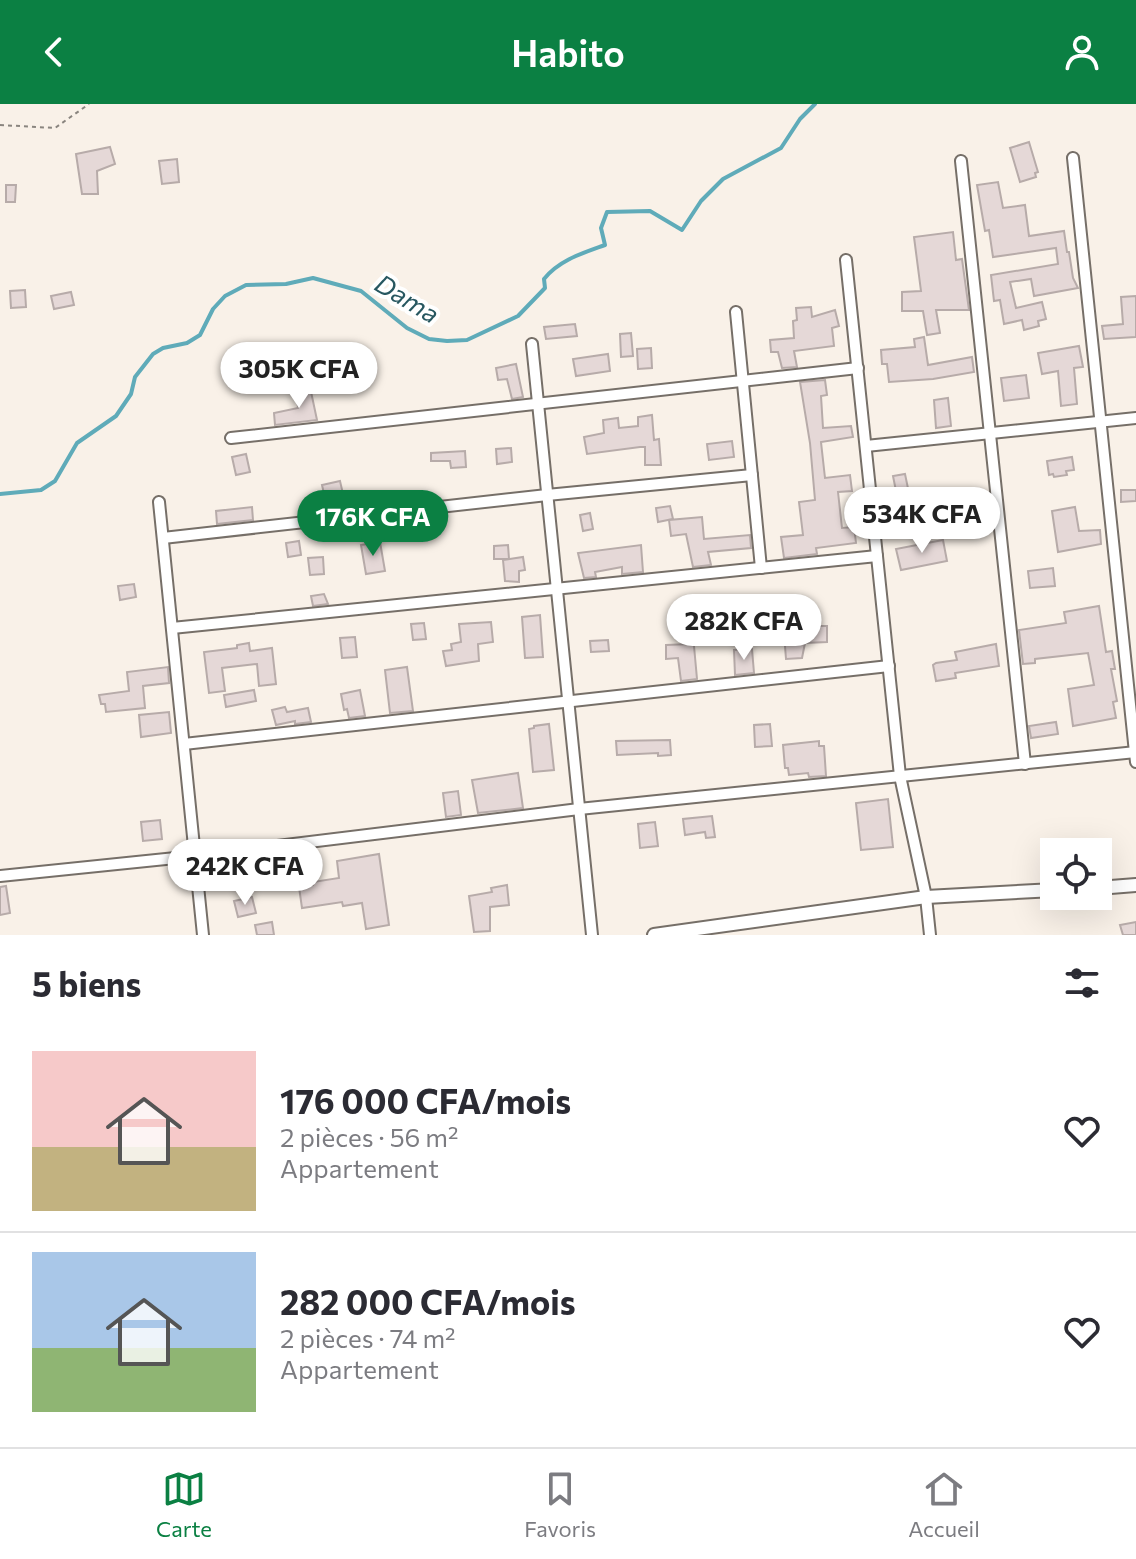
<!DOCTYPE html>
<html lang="fr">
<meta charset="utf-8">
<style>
body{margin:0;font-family:Commissioner,sans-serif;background:#f7f7f7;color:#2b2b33;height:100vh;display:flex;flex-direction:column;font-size:30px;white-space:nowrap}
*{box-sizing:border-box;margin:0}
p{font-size:26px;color:#7c7c81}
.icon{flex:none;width:44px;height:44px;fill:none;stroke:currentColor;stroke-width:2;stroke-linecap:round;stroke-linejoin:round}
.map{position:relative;height:831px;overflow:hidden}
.sheet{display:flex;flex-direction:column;background:#fff;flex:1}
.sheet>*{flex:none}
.buttons{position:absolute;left:1040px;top:734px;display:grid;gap:16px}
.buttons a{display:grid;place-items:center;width:72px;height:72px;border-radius:0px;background:#fff;box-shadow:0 8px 32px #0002;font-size:40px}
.price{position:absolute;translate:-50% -68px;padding:0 18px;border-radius:28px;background:#fff;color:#222;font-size:26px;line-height:52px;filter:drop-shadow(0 2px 4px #0008)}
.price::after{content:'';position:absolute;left:50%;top:48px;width:24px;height:18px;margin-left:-12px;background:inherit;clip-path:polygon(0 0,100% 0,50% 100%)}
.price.selected{background:#0b8043;color:#fff}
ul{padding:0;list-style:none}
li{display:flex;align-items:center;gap:24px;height:200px;padding:0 32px}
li+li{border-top:2px solid #e1e1e2}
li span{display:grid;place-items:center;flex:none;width:224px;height:160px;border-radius:0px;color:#555}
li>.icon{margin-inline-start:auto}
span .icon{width:96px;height:96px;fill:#fffc;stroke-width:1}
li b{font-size:34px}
h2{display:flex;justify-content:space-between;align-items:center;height:96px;padding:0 32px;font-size:34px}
header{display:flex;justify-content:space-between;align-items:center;height:104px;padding:0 32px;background:#0b8043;color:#fff;font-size:36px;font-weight:600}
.tabs{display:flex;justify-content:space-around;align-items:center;height:112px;border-top:2px solid #e1e1e2;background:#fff;font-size:22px;color:#7c7c81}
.tabs a{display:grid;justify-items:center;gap:4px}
.tabs .selected{color:#0b8043}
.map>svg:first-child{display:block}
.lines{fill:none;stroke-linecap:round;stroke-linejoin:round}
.stream{stroke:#5fabb9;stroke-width:4}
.building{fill:#e5d8d7;stroke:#b7aba9;stroke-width:2}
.minor-casing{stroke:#766f68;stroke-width:14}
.tertiary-casing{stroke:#766f68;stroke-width:16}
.path{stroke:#8a857f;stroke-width:2;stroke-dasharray:4 4;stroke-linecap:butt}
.minor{stroke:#fff;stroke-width:10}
.tertiary{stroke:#fff;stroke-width:12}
.labels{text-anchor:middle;stroke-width:8;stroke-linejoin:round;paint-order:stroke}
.water-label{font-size:26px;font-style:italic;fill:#275760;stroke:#fff}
</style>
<header><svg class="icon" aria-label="back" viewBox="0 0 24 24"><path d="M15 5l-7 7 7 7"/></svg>Habito<svg class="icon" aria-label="person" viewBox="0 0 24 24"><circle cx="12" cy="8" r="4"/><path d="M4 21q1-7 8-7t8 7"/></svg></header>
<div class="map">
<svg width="1136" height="831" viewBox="0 0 1136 831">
<rect width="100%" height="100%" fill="#f9f1e8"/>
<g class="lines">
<!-- stream -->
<path class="stream" d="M0 390 41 386 55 377 77 339 116 312 131 290 135 273 153 250 163 244 187 239 200 231 213 205 225 192 246 181 286 180 313 174 361 187 407 224 429 235 447 237 467 236 518 212 545 184 544 175C559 156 583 149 605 141L601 124 607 108 650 107 682 126 701 97 723 75 781 44 800 15 815 0"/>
</g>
<!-- building -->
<g class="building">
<polygon points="1029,38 1038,68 1035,69 1036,73 1020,78 1010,44"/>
<polygon points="110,43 115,60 97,67 98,90 82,90 76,50"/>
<polygon points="177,55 179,78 162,80 159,57"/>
<polygon points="998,78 1003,104 1025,101 1029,132 1064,127 1067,148 1069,148 1073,174 1078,184 1034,192 1031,175 1010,178 1016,204 1042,198 1046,215 1038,217 1039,222 1024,226 1022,216 1004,220 1000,196 994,197 991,171 1058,160 1056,144 993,153 989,126 985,127 977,81"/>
<polygon points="6,81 16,81 15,98 6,98"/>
<polygon points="953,128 956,156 962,155 969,206 936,206 940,229 927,231 923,207 902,207 902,188 921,187 914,133"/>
<polygon points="25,186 26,203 11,204 10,187"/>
<polygon points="71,188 74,201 54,205 51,192"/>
<polygon points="1136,192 1136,233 1104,235 1102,222 1123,220 1121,193"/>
<polygon points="811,203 812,213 835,206 839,222 832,224 834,242 794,247 797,263 782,264 778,248 771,248 770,236 794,234 793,217 797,216 796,204"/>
<polygon points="575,220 577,232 546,235 544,223"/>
<polygon points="631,229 633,252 621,253 620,230"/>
<polygon points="924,233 928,261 972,253 974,268 933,275 889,278 887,260 882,260 881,246 915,243 914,235"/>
<polygon points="1079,242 1083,263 1074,264 1077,300 1061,302 1058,267 1042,270 1038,249"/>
<polygon points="651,244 652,264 638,265 637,245"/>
<polygon points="608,250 610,267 576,272 573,255"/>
<polygon points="516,260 523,293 512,295 507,275 498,276 496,264"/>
<polygon points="1026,271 1029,294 1004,297 1001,274"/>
<polygon points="825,276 827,291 821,292 823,324 851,322 853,333 821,338 825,374 850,371 852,387 838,388 842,424 854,423 856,439 816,444 817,450 784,454 781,433 803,431 799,398 815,396 810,339 800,278"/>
<polygon points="310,283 317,316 275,321 274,309 298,304 296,286"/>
<polygon points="948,294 951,322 936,324 934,296"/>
<polygon points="652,311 654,336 659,335 661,361 645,361 645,343 640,343 587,350 584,333 604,329 603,316 618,314 619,324 638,322 638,313"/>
<polygon points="732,337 734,353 709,356 707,340"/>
<polygon points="511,344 512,358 497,360 496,345"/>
<polygon points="465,347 466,363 451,364 450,357 431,357 431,349"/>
<polygon points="246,350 250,368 236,371 232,353"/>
<polygon points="1072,353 1074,366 1066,367 1067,371 1054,373 1053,370 1049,371 1047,357"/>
<polygon points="905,370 910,394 898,397 893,372"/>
<polygon points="340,377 343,390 325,394 322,381"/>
<polygon points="974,385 976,392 984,390 986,400 941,410 938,393"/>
<polygon points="1121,386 1136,386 1136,397 1121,398"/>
<polygon points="670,402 673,415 658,418 656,404"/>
<polygon points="252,403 253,416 217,420 216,407"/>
<polygon points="1075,403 1079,427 1100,426 1101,440 1058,448 1052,407"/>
<polygon points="590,409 593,425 583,427 580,411"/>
<polygon points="702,413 704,435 750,431 751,444 708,448 711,461 693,463 686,430 671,432 669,416"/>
<polygon points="943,436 947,457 901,466 896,445"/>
<polygon points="299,437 301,451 288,453 286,439"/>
<polygon points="380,438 385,467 366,470 361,441"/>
<polygon points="508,441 509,455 494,455 494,442"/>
<polygon points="641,441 643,468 622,470 622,463 595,468 596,473 584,474 578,449"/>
<polygon points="323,453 324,470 310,471 308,454"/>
<polygon points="523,453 525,466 519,467 519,478 505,477 503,456"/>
<polygon points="1053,464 1055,482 1030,484 1028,467"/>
<polygon points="134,480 136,493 120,496 118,482"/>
<polygon points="324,490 328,500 313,502 311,492"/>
<polygon points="1099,502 1106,548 1112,547 1115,565 1111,565 1117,597 1113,598 1116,614 1073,622 1068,585 1094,581 1088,549 1035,555 1035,559 1023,560 1019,526 1066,519 1064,508"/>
<polygon points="540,511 543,553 525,554 522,513"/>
<polygon points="491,518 493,538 478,540 479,557 446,562 443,547 452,546 451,540 461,538 459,520"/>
<polygon points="424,519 426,535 413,536 411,520"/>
<polygon points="812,522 827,522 827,538 805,539 802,554 786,555 784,529 812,528"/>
<polygon points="355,533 357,553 342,554 340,534"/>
<polygon points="608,536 609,547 591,548 590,537"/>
<polygon points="249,539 250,547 272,544 276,580 259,582 257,560 222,564 225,587 209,589 204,548 237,544 237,541"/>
<polygon points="691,540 694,542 697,575 681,577 678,554 666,555 666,541"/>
<polygon points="996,540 999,562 955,569 956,574 936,577 933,561 936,559 957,556 955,548"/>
<polygon points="752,545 754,569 735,571 734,546"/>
<polygon points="168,563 169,579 143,582 145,604 106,608 105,600 101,600 99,591 129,587 127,568"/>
<polygon points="407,563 413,607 390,609 385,566"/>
<polygon points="254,586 256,597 226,603 224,591"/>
<polygon points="360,586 365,612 349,614 347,605 344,606 341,590"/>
<polygon points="285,603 287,608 308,604 311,618 295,620 295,617 276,621 272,606"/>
<polygon points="169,608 171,629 141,633 139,611"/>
<polygon points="1056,618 1058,630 1031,634 1029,622"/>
<polygon points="549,620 554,666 533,668 529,625 534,624 534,622"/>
<polygon points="770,620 772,642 755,643 754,621"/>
<polygon points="670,636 671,651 658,652 658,649 617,651 616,637"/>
<polygon points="819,637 819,642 824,642 826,672 809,673 808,669 789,671 788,664 785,664 783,641"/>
<polygon points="518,669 523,704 478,709 472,676"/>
<polygon points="458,687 461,711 446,713 443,689"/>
<polygon points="888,695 893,743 861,746 856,699"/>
<polygon points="712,712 715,733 706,734 705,728 685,731 683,715"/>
<polygon points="160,716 162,735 143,737 141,718"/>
<polygon points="655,718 658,742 640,744 638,720"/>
<polygon points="379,750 389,821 366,825 362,799 343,802 342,798 302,804 299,783 313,781 313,778 339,774 337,757"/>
<polygon points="507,781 509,801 490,803 490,827 474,828 469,792 492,788 491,784"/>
<polygon points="6,782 10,809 0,811 0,783"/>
<polygon points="252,793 256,809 238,813 234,797"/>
<polygon points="272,818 274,831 257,831 255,821"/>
<polygon points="1136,818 1136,831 1123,831 1120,821"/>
</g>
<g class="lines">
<defs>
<g id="minor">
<polyline points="1073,54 1136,658"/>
<polyline points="961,57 1025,660"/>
<polyline points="846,156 900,672 926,793 930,831"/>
<polyline points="736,208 761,464"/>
<polyline points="532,240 592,831"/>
<polyline points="231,334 858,264"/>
<polyline points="866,342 1136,314"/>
<polyline points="159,398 203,831"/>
<polyline points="163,434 547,391 752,371"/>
<polyline points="172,524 877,452"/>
<polyline points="184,640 889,562"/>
<polyline points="0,772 195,752 579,705 1136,648"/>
</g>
<g id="tertiary">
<polyline points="1098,784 1136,781"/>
<polyline points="654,831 926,793 1054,786"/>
</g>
</defs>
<!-- minor casing -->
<use href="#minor" class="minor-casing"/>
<!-- tertiary casing -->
<use href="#tertiary" class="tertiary-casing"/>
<!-- path -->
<polyline class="path" points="0,21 55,24 89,0"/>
<!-- minor -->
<use href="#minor" class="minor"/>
<!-- tertiary -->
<use href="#tertiary" class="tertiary"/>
</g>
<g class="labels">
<!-- water labels -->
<g class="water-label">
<text transform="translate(407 195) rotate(31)" y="9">Dama</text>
</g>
</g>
</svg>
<div class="buttons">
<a><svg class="icon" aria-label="locate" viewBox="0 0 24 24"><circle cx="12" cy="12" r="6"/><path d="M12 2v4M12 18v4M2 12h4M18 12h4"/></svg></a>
</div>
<b class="price" style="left:299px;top:306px">305K CFA</b>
<b class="price" style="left:922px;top:451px">534K CFA</b>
<b class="price selected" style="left:373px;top:454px">176K CFA</b>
<b class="price" style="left:744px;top:558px">282K CFA</b>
<b class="price" style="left:245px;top:803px">242K CFA</b>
</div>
<section class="sheet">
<h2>5 biens<svg class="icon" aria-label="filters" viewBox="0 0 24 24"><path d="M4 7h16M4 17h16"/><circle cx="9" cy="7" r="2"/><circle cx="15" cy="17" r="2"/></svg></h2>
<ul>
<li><span style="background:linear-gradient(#f6c9c9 60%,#c2b280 0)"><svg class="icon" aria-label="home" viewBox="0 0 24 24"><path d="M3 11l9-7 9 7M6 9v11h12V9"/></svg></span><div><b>176 000 CFA/mois</b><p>2 pièces · 56 m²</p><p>Appartement</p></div><svg class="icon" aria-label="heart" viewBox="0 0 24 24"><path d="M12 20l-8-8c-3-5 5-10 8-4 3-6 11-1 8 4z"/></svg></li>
<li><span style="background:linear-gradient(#a9c7e8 60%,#8fb573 0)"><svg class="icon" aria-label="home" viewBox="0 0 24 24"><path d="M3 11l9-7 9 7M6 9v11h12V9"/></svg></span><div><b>282 000 CFA/mois</b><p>2 pièces · 74 m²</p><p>Appartement</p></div><svg class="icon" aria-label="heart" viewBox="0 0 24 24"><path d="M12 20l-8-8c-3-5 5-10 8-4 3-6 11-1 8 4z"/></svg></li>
</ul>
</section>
<nav class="tabs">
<a class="selected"><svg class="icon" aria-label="map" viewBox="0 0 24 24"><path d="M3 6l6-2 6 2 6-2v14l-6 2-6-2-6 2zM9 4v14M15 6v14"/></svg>Carte</a>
<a><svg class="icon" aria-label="saved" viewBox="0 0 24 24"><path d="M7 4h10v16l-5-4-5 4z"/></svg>Favoris</a>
<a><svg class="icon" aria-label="home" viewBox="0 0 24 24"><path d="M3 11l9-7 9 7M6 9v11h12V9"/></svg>Accueil</a>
</nav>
